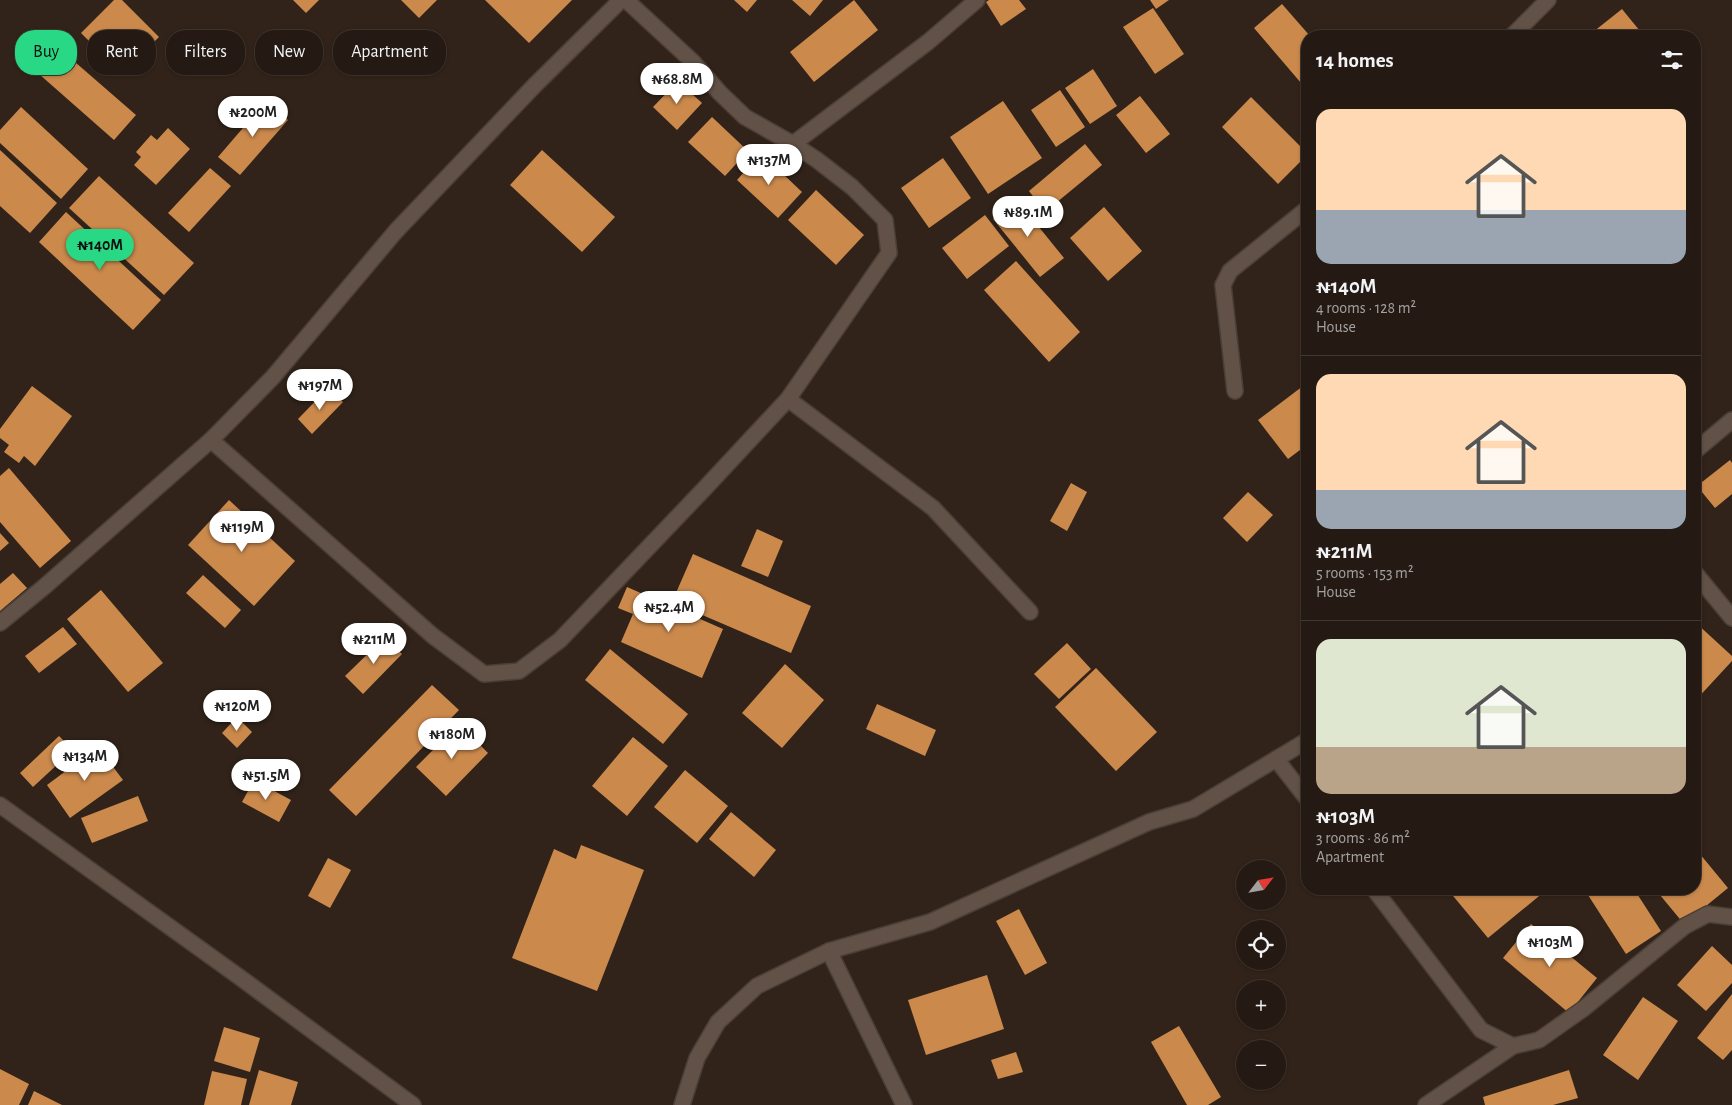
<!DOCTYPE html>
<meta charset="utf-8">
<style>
body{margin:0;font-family:"Alegreya Sans",sans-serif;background:#2d231c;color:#f1f3f6;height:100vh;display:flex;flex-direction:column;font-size:19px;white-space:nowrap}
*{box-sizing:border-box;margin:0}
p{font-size:16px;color:#a3a1a0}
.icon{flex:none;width:28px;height:28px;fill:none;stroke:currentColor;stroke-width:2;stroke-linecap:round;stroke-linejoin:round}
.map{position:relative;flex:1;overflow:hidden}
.sheet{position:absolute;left:1301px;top:30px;width:400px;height:865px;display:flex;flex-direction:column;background:#251a13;border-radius:20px;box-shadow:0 1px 4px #0004,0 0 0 1px #423833}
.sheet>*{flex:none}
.banner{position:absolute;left:15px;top:30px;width:475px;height:45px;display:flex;gap:10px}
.needle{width:32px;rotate:59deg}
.tools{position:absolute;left:1236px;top:860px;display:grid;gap:10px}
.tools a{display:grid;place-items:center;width:50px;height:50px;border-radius:50%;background:#251a13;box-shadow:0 1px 4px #0004,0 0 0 1px #423833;font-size:25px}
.price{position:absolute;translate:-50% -42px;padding:0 11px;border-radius:18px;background:#fff;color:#222;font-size:16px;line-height:32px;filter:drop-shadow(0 1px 2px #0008)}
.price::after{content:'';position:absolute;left:50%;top:30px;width:15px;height:11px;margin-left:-8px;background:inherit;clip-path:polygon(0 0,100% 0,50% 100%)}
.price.selected{background:#29d885;color:#111}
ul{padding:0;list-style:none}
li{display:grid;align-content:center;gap:10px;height:265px;padding:0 15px}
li+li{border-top:1px solid #423833}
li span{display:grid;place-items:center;height:155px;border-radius:15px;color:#555}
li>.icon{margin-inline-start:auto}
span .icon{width:90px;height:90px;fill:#fffc;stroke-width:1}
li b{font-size:21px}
h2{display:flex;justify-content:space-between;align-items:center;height:60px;padding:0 15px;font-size:21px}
.tag{padding:0 18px;border-radius:20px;background:#251a13;box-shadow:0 1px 4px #0004,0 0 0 1px #423833;font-size:18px;line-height:45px}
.tag.selected{background:#29d885;color:#111}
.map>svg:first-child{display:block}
.building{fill:#cb894c}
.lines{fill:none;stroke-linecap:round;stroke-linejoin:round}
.minor-casing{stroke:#4a3f37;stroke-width:18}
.minor{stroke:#615146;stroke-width:15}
</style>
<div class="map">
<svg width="1732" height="1105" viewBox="0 0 1732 1105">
<rect width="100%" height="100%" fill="#312319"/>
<!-- building -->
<g class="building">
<polygon points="114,0 122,0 159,37 122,74 81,33"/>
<polygon points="293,0 319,0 306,13"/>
<polygon points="401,0 437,0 419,18"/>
<polygon points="485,0 572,0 529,43"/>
<polygon points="734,0 757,0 747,12"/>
<polygon points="792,0 823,0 810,16"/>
<polygon points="854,0 878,30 814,82 790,52"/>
<polygon points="989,0 1019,0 1026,9 1001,26 986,2"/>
<polygon points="1150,0 1169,0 1156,9"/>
<polygon points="1282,4 1310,36 1308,36 1308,78 1301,83 1254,28"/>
<polygon points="1153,8 1184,54 1155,74 1123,27"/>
<polygon points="1622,9 1644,36 1588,36"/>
<polygon points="60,49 136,115 114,140 39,74"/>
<polygon points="1093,69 1117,106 1090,124 1065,88"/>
<polygon points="678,81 702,103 677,130 653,107"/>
<polygon points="1060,90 1085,127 1056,147 1031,110"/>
<polygon points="1140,96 1170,134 1146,153 1116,115"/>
<polygon points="1251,97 1308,154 1278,184 1222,127"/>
<polygon points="266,101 288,120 240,175 218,157"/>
<polygon points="1003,101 1042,158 988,194 950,137"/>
<polygon points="21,107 88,169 61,199 0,143 0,130"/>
<polygon points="712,117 748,151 725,176 688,142"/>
<polygon points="168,128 190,149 156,185 134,165 141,157 136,152 151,135 157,140"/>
<polygon points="1085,144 1102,165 1045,212 1029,191"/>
<polygon points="0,150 57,203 30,233 0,206"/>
<polygon points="542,150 615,217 582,252 510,185"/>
<polygon points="761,153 802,192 778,218 737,180"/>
<polygon points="943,158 971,198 929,228 901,188"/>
<polygon points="210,168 231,186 189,232 168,213"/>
<polygon points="99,176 194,263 164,295 69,208"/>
<polygon points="816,190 864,235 836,265 788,220"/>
<polygon points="1017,200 1064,258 1040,277 993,219"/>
<polygon points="1104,207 1142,251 1108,281 1070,238"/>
<polygon points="66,212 161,300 133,330 39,242"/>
<polygon points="985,215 1009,246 967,279 942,248"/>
<polygon points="1016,261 1080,332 1049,362 984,290"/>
<polygon points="32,386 72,416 35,466 24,456 19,463 4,452 9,445 0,438 0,429"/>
<polygon points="1303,386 1308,393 1308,444 1288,459 1258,420"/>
<polygon points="329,387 343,402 312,434 298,419"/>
<polygon points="1730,460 1732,463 1732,494 1715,508 1697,486"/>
<polygon points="9,468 71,541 40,568 0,522 0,476"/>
<polygon points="1071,483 1087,492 1067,531 1050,521"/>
<polygon points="1248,492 1273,515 1247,542 1223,518"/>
<polygon points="229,500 295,561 254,606 188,545"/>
<polygon points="757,529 783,541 768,577 741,566"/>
<polygon points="0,533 9,543 0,551"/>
<polygon points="693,554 811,606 791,653 672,602"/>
<polygon points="13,573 27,588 0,611 0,584"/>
<polygon points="203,575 241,610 225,628 186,593"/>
<polygon points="627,587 723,629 702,678 621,642 633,614 618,608"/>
<polygon points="101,590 163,663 128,692 67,619"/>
<polygon points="1695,622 1732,656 1732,661 1695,701"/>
<polygon points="63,627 77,644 39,673 25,656"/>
<polygon points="385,637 402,654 363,694 345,676"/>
<polygon points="1067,643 1091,669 1059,699 1034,674"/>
<polygon points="610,649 688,714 663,744 585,680"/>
<polygon points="785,664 824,700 782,748 742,713"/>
<polygon points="1096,668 1157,732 1116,771 1055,707"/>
<polygon points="432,685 459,710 356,816 329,790"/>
<polygon points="877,704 936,730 925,756 866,729"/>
<polygon points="237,717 252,732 237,748 222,733"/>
<polygon points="459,724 488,753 446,796 416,767"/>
<polygon points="59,736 73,750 33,787 20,773"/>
<polygon points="633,737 668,766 627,816 592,786"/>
<polygon points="98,747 123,780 70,818 47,785"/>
<polygon points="685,770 728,806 697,843 654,807"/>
<polygon points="254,780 291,800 279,822 242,802"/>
<polygon points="138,796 148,821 92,843 81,818"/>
<polygon points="731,812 776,850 754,877 709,839"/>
<polygon points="581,845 644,870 597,991 512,958 554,849 576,859"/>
<polygon points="1695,848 1728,888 1684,924 1655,889 1695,889"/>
<polygon points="328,858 351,870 330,908 308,896"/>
<polygon points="1451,889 1541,889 1544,892 1488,938 1449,891"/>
<polygon points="1598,889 1634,889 1661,931 1626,954 1588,895"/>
<polygon points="1019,909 1047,963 1025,975 996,921"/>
<polygon points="1531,924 1597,978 1569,1013 1503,958"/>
<polygon points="1712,946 1732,965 1732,983 1706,1011 1677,985"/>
<polygon points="987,975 1004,1029 926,1055 908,1000"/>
<polygon points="1732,994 1732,1050 1723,1060 1697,1038"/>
<polygon points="1643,997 1678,1021 1638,1080 1603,1055"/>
<polygon points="1179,1026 1221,1097 1208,1105 1187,1105 1151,1042"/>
<polygon points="224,1027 260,1038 250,1072 214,1061"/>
<polygon points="1016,1052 1023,1072 998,1079 991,1060"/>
<polygon points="0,1069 29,1084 19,1105 0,1105"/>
<polygon points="259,1070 298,1082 291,1105 249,1105"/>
<polygon points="1569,1070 1578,1098 1553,1105 1485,1105 1483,1097"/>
<polygon points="212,1071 247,1079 241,1105 204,1105"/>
<polygon points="34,1091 62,1105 28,1105"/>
</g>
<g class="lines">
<defs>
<g id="minor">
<polyline points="1512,36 1548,0"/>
<polyline points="793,144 928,42 977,0"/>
<polyline points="1235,391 1223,285 1230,271 1308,208"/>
<polyline points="788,399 933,508 1030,612"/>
<polyline points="211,440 433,636 484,674 519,671 560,640 706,487 788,399 889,253 885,220 852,187 817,160 793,144 745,117 720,93 692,61 626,0"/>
<polyline points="1695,451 1732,420"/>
<polyline points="1695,573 1732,618"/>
<polyline points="0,623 44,587 211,440 273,377 396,231 534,86 621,0"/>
<polyline points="1276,759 1308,800"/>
<polyline points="0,805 238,976 413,1105"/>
<polyline points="1374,889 1481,1030 1513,1046 1539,1040 1583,1009 1685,926 1708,914 1732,917"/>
<polyline points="829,951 904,1105"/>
<polyline points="682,1105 697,1058 718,1022 757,986 829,951 930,922 1149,822 1193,809 1308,740"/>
<polyline points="1426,1105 1513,1046"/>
</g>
</defs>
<!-- minor casing -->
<use href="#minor" class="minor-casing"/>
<!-- minor -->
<use href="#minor" class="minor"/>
</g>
</svg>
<div class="tools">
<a><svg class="needle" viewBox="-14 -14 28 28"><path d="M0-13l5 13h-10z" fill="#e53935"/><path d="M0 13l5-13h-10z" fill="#a3a1a0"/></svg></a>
<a><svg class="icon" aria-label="locate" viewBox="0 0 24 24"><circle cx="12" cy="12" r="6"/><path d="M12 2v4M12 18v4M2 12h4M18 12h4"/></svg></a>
<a>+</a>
<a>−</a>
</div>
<b class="price" style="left:677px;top:105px">₦68.8M</b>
<b class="price" style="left:253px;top:138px">₦200M</b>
<b class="price" style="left:769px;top:186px">₦137M</b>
<b class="price" style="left:1028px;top:238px">₦89.1M</b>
<b class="price selected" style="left:100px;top:271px">₦140M</b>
<b class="price" style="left:320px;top:411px">₦197M</b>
<b class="price" style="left:242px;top:553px">₦119M</b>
<b class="price" style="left:669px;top:633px">₦52.4M</b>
<b class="price" style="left:374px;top:665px">₦211M</b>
<b class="price" style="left:237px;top:732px">₦120M</b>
<b class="price" style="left:452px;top:760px">₦180M</b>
<b class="price" style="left:85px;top:782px">₦134M</b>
<b class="price" style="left:266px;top:801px">₦51.5M</b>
<b class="price" style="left:1550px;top:968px">₦103M</b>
<div class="banner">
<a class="tag selected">Buy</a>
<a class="tag">Rent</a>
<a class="tag">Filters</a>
<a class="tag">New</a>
<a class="tag">Apartment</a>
</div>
<section class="sheet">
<h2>14 homes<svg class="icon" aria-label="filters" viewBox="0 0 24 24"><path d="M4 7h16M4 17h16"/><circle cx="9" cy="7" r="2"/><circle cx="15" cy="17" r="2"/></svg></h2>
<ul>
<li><span style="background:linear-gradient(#ffd9b3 65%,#9aa5b1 0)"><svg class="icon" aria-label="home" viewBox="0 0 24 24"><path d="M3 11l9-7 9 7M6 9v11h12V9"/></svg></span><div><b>₦140M</b><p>4 rooms · 128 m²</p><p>House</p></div></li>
<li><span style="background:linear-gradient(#ffd9b3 75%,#9aa5b1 0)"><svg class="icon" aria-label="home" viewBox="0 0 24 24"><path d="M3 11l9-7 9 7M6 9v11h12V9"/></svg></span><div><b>₦211M</b><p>5 rooms · 153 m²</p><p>House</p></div></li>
<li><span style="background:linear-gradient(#dfe7d0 70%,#b9a48a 0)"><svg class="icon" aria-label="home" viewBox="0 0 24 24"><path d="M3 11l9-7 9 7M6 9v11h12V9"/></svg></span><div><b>₦103M</b><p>3 rooms · 86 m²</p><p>Apartment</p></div></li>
</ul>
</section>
</div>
